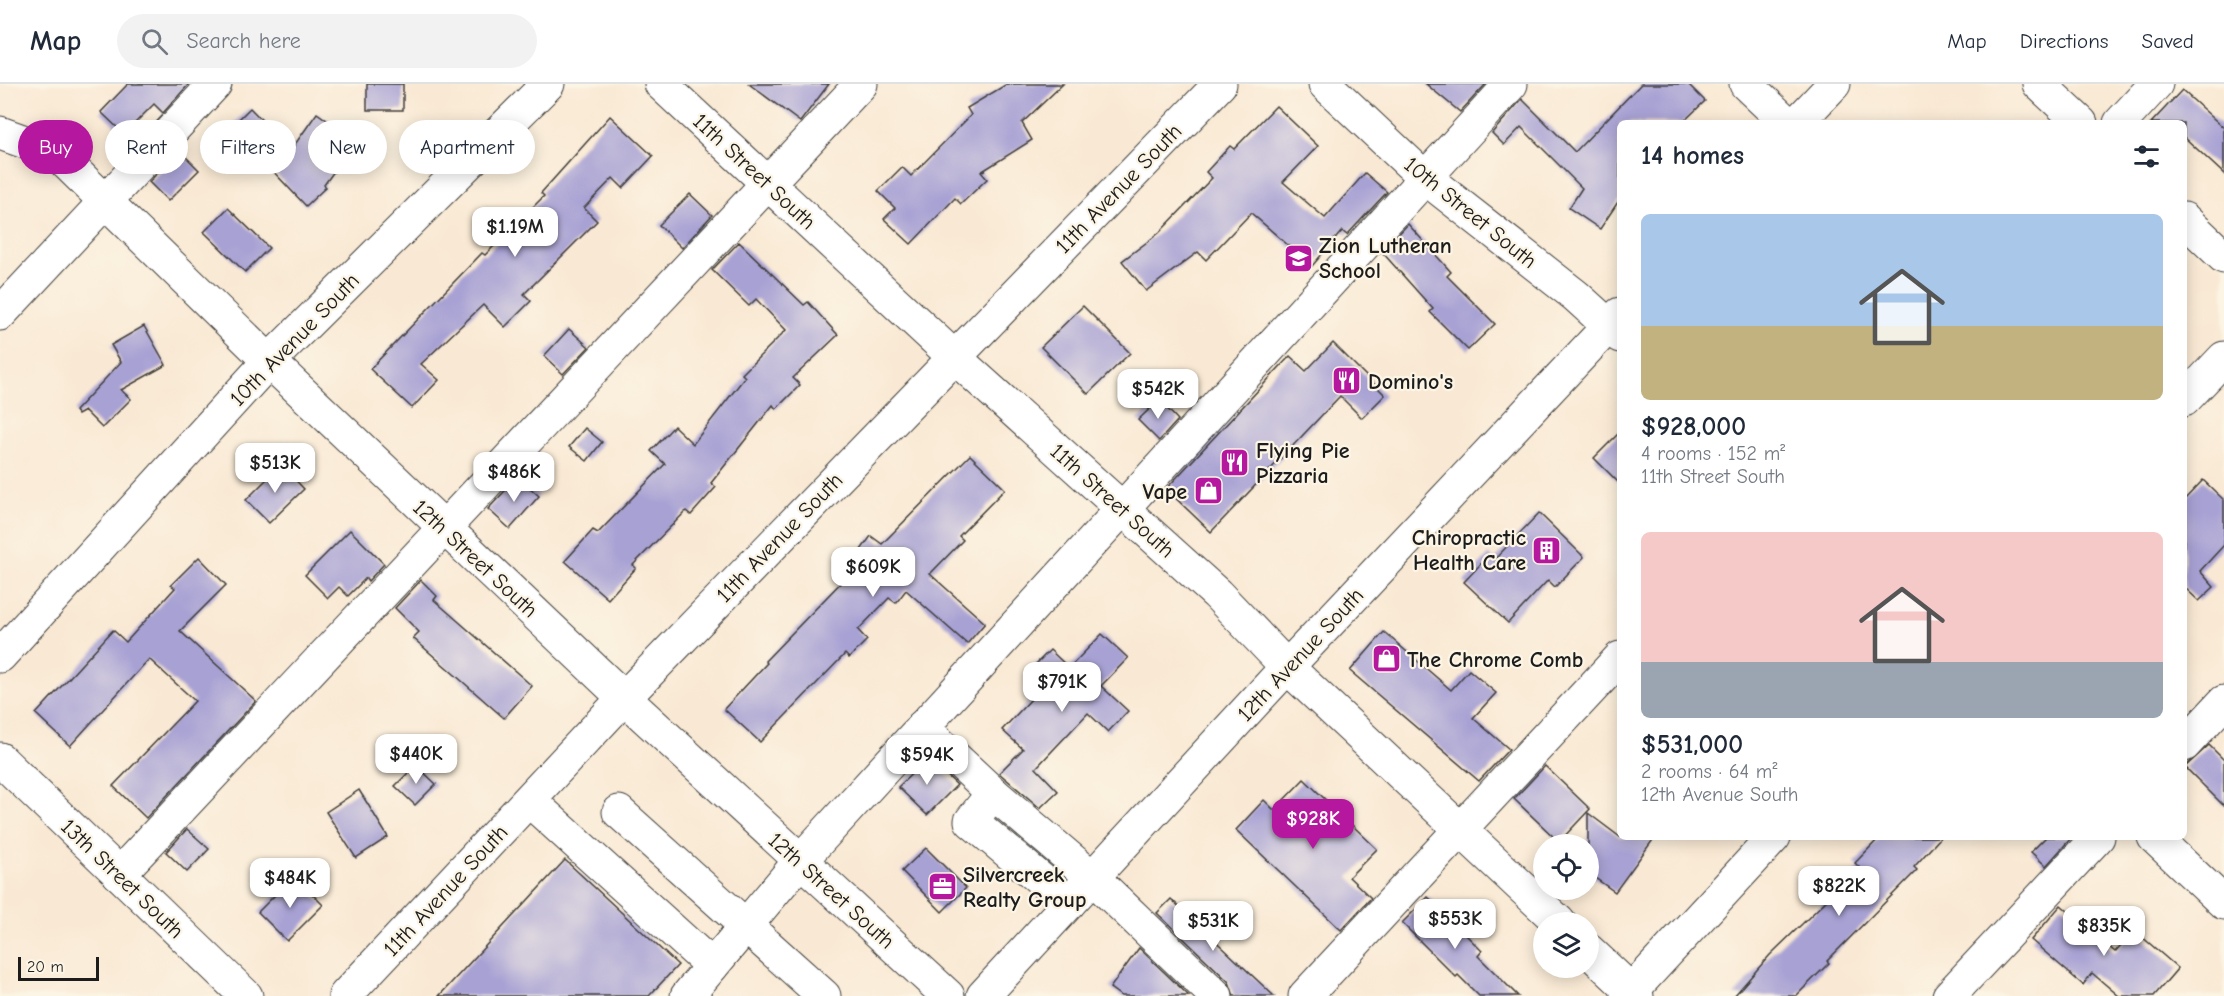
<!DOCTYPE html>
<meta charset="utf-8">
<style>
body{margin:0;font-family:"Comic Neue",sans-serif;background:#f2f2f3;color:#1f2937;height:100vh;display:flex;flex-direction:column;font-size:22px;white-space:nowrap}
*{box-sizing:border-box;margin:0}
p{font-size:20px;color:#747a83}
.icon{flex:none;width:33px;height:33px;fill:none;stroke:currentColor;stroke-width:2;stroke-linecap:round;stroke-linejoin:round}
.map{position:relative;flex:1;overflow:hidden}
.side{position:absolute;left:1617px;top:36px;width:570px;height:720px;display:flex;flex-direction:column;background:#fff;border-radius:9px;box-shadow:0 3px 15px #0003}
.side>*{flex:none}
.guide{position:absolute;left:18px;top:36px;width:570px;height:54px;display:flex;gap:12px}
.tools{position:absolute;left:1533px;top:750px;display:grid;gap:12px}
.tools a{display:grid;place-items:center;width:66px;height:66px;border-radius:50%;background:#fff;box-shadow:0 3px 15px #0003;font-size:30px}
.scale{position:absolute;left:18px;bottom:15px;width:81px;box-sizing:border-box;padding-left:6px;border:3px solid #1c1c1c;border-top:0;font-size:16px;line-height:21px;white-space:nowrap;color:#1c1c1c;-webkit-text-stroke:4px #fcf5e5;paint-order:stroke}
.price{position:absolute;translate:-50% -51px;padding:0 14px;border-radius:12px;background:#fff;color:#222;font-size:20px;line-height:39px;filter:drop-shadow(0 2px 3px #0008)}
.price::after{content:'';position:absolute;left:50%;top:36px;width:18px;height:14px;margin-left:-9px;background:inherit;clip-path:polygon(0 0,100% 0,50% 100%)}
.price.on{background:#b5179e;color:#fff}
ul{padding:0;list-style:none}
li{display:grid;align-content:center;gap:12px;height:318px;padding:0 24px}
li span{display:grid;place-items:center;height:186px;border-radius:9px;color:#555}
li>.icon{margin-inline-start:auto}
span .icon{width:108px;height:108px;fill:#fffc;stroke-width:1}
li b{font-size:26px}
h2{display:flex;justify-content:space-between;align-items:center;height:72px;padding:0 24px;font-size:26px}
.tag{padding:0 21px;border-radius:27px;background:#fff;box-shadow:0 3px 15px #0003;font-size:21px;line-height:54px}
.tag.on{background:#b5179e;color:#fff}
header{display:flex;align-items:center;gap:36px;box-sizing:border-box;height:84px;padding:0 30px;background:#fff;border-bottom:2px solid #e0e1e3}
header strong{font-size:28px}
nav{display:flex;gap:33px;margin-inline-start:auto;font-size:21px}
.search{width:420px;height:54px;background:#f2f2f3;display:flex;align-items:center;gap:15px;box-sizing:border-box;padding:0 21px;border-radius:33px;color:#747a83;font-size:22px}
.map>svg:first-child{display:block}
.building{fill:#a8a2d4}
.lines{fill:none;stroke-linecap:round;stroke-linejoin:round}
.minor-casing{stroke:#3d3b38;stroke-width:35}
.major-casing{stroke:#3d3b38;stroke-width:35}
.minor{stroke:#fff;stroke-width:33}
.major{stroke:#fff;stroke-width:33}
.labels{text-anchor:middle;stroke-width:4.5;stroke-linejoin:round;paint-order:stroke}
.street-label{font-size:22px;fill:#1c1c1c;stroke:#fcf5e5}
.poi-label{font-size:22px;font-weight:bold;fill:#1c1c1c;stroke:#fcf5e5;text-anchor:start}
</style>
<header>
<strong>Map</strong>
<div class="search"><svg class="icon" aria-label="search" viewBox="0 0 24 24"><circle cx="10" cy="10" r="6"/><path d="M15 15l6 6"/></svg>Search here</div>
<nav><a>Map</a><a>Directions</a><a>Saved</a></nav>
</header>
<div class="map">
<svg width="2224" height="912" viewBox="0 0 2224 912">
<rect width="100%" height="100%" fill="#fcf5e5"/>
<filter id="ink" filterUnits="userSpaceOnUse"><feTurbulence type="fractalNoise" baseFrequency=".0167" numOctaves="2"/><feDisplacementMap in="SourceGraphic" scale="12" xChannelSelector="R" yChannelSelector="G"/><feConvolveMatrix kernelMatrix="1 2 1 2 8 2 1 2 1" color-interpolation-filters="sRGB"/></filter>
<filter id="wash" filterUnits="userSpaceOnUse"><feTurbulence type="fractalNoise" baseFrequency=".008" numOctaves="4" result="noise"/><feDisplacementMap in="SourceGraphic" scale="24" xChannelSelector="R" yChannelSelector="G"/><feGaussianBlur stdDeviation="1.35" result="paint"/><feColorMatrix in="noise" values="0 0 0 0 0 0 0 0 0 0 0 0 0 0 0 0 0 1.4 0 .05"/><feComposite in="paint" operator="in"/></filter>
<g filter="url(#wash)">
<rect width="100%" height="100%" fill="#f9e9d4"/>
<g id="blocks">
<!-- building -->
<g class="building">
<polygon points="128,0 189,0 163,29 154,20 124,50 101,28"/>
<rect x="367" y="0" width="36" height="26"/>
<polygon points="749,0 829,0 800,38"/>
<polygon points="1007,0 1063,0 1022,39 1032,56 981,88 987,95 961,120 955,114 911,160 884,135 895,124 878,107 902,83 911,92 971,31 967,24"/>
<polygon points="1426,0 1486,0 1460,28"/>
<polygon points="1641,0 1688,0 1705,17 1682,39 1620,39 1620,115 1600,145 1569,124 1582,104 1521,43 1504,61 1492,49 1522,15 1575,68"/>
<polygon points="2182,6 2224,44 2224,90 2184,53 2184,39 2151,39"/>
<polygon points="1276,22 1318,62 1283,98 1325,134 1365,89 1387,108 1347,151 1342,147 1312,182 1251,129 1206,176 1198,168 1146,207 1122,177 1159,149 1212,94 1206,88 1230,62 1234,65"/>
<polygon points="250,24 291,66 317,29 356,57 324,101 326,103 306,122 231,43"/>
<polygon points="610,32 653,72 623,104 613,94 584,124 597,137 524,210 531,217 505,243 483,221 421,280 439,296 412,324 370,285 482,169 485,171 544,112 541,109"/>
<polygon points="179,66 199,86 168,117 149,98"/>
<polygon points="690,110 712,131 682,164 659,141"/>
<polygon points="228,124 269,164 245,188 204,148"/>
<polygon points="1408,140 1451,188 1447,192 1495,240 1468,266 1430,228 1433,225 1382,168"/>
<polygon points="739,158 804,221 808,218 838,251 793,294 800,301 776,325 773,321 711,399 716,403 691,431 686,427 633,481 636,484 608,515 565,477 593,446 598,449 665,380 651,367 674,342 693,360 745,293 742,290 786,246 756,215 749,222 712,186"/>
<polygon points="1083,222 1130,269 1088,310 1041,263"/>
<polygon points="144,242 166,281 121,306 131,315 102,344 85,327 78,331 75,327 121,278 111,261"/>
<polygon points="569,245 589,263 563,290 544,272"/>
<polygon points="1333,259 1385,311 1362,334 1340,312 1211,448 1166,405 1290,272 1306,287"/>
<polygon points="1159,316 1178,336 1159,357 1138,336"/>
<polygon points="585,344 602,358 587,377 569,363"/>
<polygon points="1620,348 1620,400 1594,374"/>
<polygon points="970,371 1005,405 959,452 963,456 930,490 985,539 967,560 906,506 896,519 889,514 858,546 867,556 849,574 845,570 760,658 724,625 767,579 765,577 852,487 848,484 871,452 882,460"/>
<polygon points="281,381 304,405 269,439 246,416"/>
<polygon points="518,393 539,412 510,445 488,425"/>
<polygon points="2203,396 2224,416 2224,461 2200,487 2214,503 2199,517 2184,503 2184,416"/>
<polygon points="1539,429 1584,473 1555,503 1548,496 1508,539 1464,498 1489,471 1494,476"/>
<polygon points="350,446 384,480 368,497 366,494 348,512 339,503 328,514 305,491"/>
<polygon points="199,473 226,501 180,547 256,617 146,734 113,702 195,617 149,575 70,662 36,630 113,546 126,558 175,504 171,501"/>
<polygon points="421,496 437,512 434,516 532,602 504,634 413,554 419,548 395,524"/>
<polygon points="1384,548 1451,606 1469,586 1496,609 1473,634 1509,665 1479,697 1350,587"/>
<polygon points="1102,550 1128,574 1101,602 1128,627 1108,648 1088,629 1036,684 1058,707 1040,724 999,689 1023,665 1002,646 1049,596 1034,582 1050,566 1069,584"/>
<polygon points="2209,661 2224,676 2224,722 2185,683"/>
<polygon points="928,674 957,701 927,731 898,703"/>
<polygon points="416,681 436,700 415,721 395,702"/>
<polygon points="1545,682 1590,725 1559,758 1514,715"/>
<polygon points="1304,695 1377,765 1349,793 1371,814 1341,846 1236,746 1264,716 1274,726"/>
<polygon points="359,706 388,753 356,774 326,728"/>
<polygon points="1588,729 1620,753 1655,753 1615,808 1588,789"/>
<polygon points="187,745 209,765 187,788 166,768"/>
<polygon points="1880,753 1941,753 1914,783 1917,786 1827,877 1829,879 1796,912 1734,912 1770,871 1860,784 1855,779"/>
<polygon points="2046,753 2072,753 2046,782 2031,768"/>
<polygon points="926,764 966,804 942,828 902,787"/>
<polygon points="565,776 678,881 649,912 439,912"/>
<polygon points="294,792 323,821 287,857 258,828"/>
<polygon points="1428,813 1482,867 1478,872 1518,912 1479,912 1458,891 1456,893 1402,839"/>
<polygon points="1171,815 1274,912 1234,912 1229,898 1157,829"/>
<polygon points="2061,821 2115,868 2134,846 2178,884 2154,912 2119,912 2092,889 2083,901 2031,856"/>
<polygon points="1139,864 1189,912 1121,912 1110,904"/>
</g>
</g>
</g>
<g filter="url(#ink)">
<use href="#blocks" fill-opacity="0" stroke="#3d3b38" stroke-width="1.5"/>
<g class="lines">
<defs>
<g id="minor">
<polyline points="661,0 953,272 1217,510 1287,583 1559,838"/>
<polyline points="1325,0 1424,93 1576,212 1620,252"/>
<polyline points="1746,0 1787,39"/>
<polyline points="2039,0 2081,39"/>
<polyline points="2120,39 2156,0"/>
<polyline points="0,49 56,69 269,277 624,614 948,912"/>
<polyline points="2184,135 2224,173"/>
<polyline points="0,230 215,0"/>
<polyline points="2184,316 2224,274"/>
<polyline points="0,572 269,277 548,0"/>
<polyline points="922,643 993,709 1092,793 1216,912"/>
<polyline points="2184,661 2224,618"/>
<polyline points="0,675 246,912"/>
<polyline points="993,709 971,737 1069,819"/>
<polyline points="530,717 712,882"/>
<polyline points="619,728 824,912"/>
<polyline points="2154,753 2224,819"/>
<polyline points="119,790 861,0"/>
<polyline points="1588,866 1637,912"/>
<polyline points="345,912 624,614 1220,0"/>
<polyline points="687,912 800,777 1511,0"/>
<polyline points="1305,912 1620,574"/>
<polyline points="1627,912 1774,753"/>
<polyline points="1949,912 2098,753"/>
</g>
<g id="major">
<polyline points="1797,39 1834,0"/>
<polyline points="983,912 1287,583 1620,230"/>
</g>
</defs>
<!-- minor casing -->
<use href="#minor" class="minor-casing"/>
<!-- major casing -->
<use href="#major" class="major-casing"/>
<!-- minor -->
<use href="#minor" class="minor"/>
<!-- major -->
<use href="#major" class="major"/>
</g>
</g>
<!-- icons -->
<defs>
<symbol id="school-square" viewBox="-11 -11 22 22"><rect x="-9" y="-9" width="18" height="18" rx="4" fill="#b5179e" stroke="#fcf5e5"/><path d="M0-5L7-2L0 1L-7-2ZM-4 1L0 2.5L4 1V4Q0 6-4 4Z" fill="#fff"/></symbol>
<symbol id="restaurant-square" viewBox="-11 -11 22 22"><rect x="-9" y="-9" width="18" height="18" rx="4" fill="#b5179e" stroke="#fcf5e5"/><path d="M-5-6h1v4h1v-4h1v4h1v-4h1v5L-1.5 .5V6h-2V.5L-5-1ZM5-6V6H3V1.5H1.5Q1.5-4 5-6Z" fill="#fff"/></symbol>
<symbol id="shop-square" viewBox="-11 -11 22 22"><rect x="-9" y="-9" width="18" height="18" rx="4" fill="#b5179e" stroke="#fcf5e5"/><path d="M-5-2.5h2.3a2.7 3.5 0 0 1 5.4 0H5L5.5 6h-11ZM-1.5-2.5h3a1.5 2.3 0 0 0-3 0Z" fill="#fff"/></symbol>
<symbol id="building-square" viewBox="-11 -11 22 22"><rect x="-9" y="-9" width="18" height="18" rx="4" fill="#b5179e" stroke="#fcf5e5"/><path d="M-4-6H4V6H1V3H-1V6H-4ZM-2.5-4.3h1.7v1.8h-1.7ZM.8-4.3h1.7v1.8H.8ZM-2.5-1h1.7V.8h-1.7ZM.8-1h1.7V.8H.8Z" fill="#fff"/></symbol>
<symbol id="office-square" viewBox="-11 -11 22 22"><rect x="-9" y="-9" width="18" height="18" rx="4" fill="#b5179e" stroke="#fcf5e5"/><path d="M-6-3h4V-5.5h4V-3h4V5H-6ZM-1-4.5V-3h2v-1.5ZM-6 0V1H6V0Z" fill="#fff"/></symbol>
</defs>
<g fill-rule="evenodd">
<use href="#school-square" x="1282" y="158" width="33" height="33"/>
<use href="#restaurant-square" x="1330" y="280" width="33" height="33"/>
<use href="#restaurant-square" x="1218" y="362" width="33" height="33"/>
<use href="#shop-square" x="1192" y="390" width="33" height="33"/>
<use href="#building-square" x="1530" y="450" width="33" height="33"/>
<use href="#shop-square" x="1370" y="558" width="33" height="33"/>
<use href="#office-square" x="926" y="786" width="33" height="33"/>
</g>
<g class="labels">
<!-- street labels -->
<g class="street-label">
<text transform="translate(755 87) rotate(43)" y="8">11th Street South</text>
<text transform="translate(1118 104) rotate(-46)" y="8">11th Avenue South</text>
<text transform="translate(1471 128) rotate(39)" y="8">10th Street South</text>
<text transform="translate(294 255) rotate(-46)" y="8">10th Avenue South</text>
<text transform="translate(1113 416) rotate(42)" y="8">11th Street South</text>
<text transform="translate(779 453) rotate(-46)" y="8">11th Avenue South</text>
<text transform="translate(476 474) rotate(43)" y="8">12th Street South</text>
<text transform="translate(1300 570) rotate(-47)" y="8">12th Avenue South</text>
<text transform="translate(123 794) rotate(44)" y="8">13th Street South</text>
<text transform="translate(445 806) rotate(-47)" y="8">11th Avenue South</text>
<text transform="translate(832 806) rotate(42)" y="8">12th Street South</text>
</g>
<!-- poi labels -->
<g class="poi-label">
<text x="1319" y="169">Zion Lutheran<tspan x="1319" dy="25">School</tspan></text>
<text x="1368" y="305">Domino's</text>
<text x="1256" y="374">Flying Pie<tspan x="1256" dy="25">Pizzaria</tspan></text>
<text x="1187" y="415" text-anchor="end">Vape</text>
<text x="1526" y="461" text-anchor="end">Chiropractic<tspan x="1526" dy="25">Health Care</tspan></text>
<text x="1407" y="583">The Chrome Comb</text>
<text x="963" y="798">Silvercreek<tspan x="963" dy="25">Realty Group</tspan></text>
</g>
</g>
</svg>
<div class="tools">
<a><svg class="icon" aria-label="locate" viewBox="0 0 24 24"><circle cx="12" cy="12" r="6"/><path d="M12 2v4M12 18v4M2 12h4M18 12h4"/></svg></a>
<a><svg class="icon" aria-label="layers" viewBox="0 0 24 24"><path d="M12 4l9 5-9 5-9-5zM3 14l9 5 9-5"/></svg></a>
</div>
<div class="scale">20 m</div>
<b class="price" style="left:515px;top:174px">$1.19M</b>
<b class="price" style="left:1158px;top:336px">$542K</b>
<b class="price" style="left:275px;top:410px">$513K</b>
<b class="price" style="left:514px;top:419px">$486K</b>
<b class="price" style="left:873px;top:514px">$609K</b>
<b class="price" style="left:1062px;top:629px">$791K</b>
<b class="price" style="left:416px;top:701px">$440K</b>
<b class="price" style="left:927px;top:702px">$594K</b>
<b class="price on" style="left:1313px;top:766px">$928K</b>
<b class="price" style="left:290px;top:825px">$484K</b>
<b class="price" style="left:1839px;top:833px">$822K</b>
<b class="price" style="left:1455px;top:866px">$553K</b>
<b class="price" style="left:1213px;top:868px">$531K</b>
<b class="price" style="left:2104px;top:873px">$835K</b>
<div class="guide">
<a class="tag on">Buy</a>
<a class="tag">Rent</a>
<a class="tag">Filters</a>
<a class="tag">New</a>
<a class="tag">Apartment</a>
</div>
<section class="side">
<h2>14 homes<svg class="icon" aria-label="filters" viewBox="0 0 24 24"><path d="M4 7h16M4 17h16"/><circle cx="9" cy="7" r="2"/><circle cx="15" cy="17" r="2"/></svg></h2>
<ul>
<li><span style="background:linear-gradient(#a9c7e8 60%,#c2b280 0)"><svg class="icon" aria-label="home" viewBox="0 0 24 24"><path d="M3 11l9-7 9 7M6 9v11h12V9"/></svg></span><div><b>$928,000</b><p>4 rooms · 152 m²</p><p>11th Street South</p></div></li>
<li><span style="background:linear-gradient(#f6c9c9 70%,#9aa5b1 0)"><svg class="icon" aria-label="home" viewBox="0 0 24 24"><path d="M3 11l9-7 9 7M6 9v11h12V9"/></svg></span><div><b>$531,000</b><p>2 rooms · 64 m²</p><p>12th Avenue South</p></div></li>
</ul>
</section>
</div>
